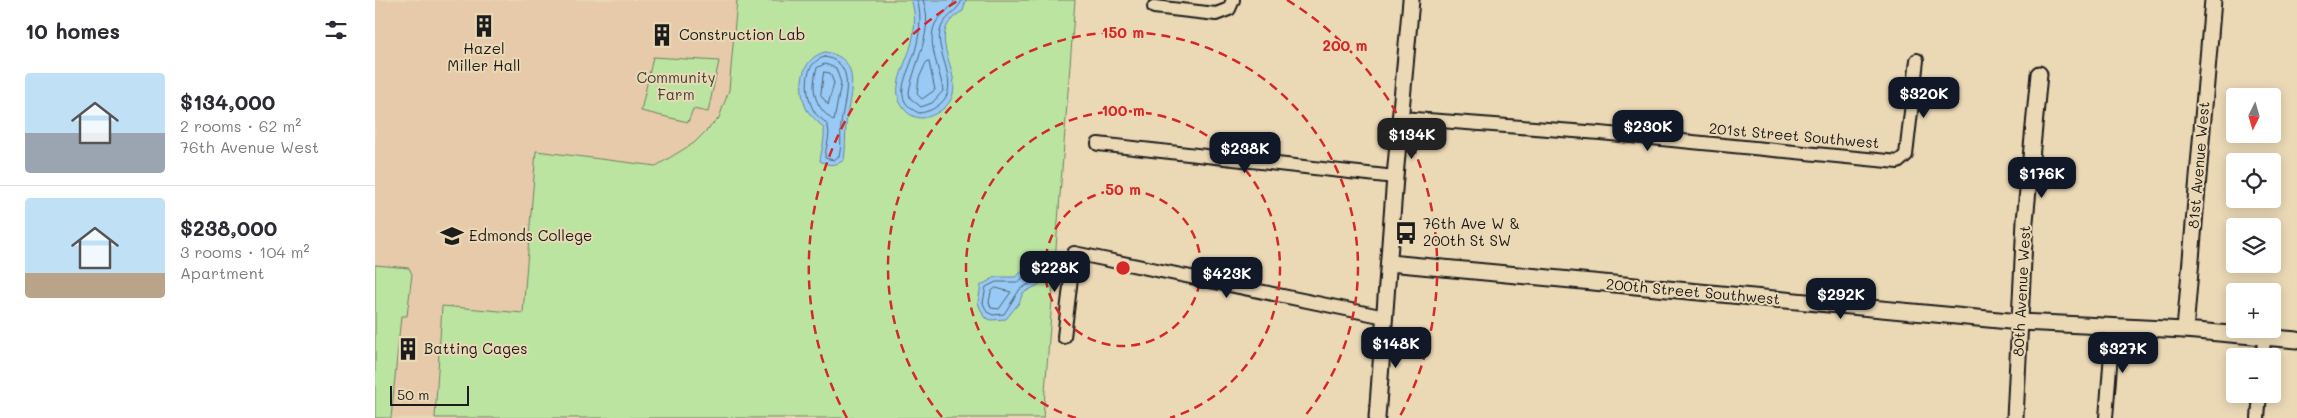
<!DOCTYPE html>
<meta charset="utf-8">
<style>
body{margin:0;font-family:Mali,sans-serif;background:#f7f7f7;color:#2b2b33;height:100vh;display:flex;flex-direction:column;font-size:19px;white-space:nowrap}
*{box-sizing:border-box;margin:0}
p{font-size:16px;color:#7c7c81}
.icon{flex:none;width:28px;height:28px;fill:none;stroke:currentColor;stroke-width:2;stroke-linecap:round;stroke-linejoin:round}
.map{position:relative;flex:1;overflow:hidden}
.drawer{display:flex;flex-direction:column;background:#fff;width:375px}
.drawer>*{flex:none}
.needle{width:32px;rotate:185deg}
.tools{position:absolute;left:1851px;top:88px;display:grid;gap:10px}
.tools a{display:grid;place-items:center;width:55px;height:55px;border-radius:5px;background:#fff;box-shadow:0 2px 12px #0003;font-size:25px}
.scale{position:absolute;left:15px;bottom:12px;width:79px;box-sizing:border-box;padding-left:5px;border:2px solid #1c1c1c;border-top:0;font-size:14px;line-height:18px;white-space:nowrap;color:#1c1c1c;-webkit-text-stroke:4px #ebd9b6;paint-order:stroke}
.price{position:absolute;translate:-50% -42px;padding:0 11px;border-radius:10px;background:#111827;color:#fff;font-size:16px;line-height:32px;filter:drop-shadow(0 1px 2px #0008)}
.price::after{content:'';position:absolute;left:50%;top:30px;width:15px;height:11px;margin-left:-8px;background:inherit;clip-path:polygon(0 0,100% 0,50% 100%)}
.price.selected{background:#222;color:#fff}
ul{padding:0;list-style:none}
li{display:flex;align-items:center;gap:15px;height:125px;padding:0 25px}
li+li{border-top:1px solid #e1e1e2}
li span{display:grid;place-items:center;flex:none;width:140px;height:100px;border-radius:5px;color:#555}
li>.icon{margin-inline-start:auto}
span .icon{width:60px;height:60px;fill:#fffc;stroke-width:1}
li b{font-size:21px}
h2{display:flex;justify-content:space-between;align-items:center;height:60px;padding:0 25px;font-size:21px}
main{display:flex;flex:1;min-height:0}
.map>svg:first-child{display:block}
.built{fill:#e6caaa}
.green{fill:#bbe4a1;stroke:#6c805e}
.water{fill:#98caf5;stroke:#66849e}
.lines{fill:none;stroke-linecap:round;stroke-linejoin:round}
.shore{stroke:#4e6273;stroke-width:1}
.minor-casing{stroke:#1c1c1c;stroke-width:16}
.tertiary-casing{stroke:#1c1c1c;stroke-width:19}
.minor{stroke:#ebd9b6;stroke-width:12}
.tertiary{stroke:#ebd9b6;stroke-width:15}
.ring{fill:none;stroke:#d62828;stroke-width:2.5;stroke-dasharray:9 6}
.labels{text-anchor:middle;stroke-width:4;stroke-linejoin:round;paint-order:stroke}
.poi-label{font-size:15px;fill:#1c1c1c;stroke:#ebd9b6;text-anchor:start}
.park-label{font-size:15px;fill:#3c4437;stroke:#ebd9b6}
.street-label{font-size:15px;fill:#1c1c1c;stroke:#ebd9b6}
.centre{fill:#d62828;stroke:#ebd9b6;stroke-width:2.5}
.ring-label{font-size:15px;text-anchor:middle;font-weight:bold;fill:#d62828;stroke:#ebd9b6;stroke-width:4;stroke-linejoin:round;paint-order:stroke}
</style>
<main>
<section class="drawer">
<h2>10 homes<svg class="icon" aria-label="filters" viewBox="0 0 24 24"><path d="M4 7h16M4 17h16"/><circle cx="9" cy="7" r="2"/><circle cx="15" cy="17" r="2"/></svg></h2>
<ul>
<li><span style="background:linear-gradient(#bfe0f5 60%,#9aa5b1 0)"><svg class="icon" aria-label="home" viewBox="0 0 24 24"><path d="M3 11l9-7 9 7M6 9v11h12V9"/></svg></span><div><b>$134,000</b><p>2 rooms · 62 m²</p><p>76th Avenue West</p></div></li>
<li><span style="background:linear-gradient(#bfe0f5 75%,#b9a48a 0)"><svg class="icon" aria-label="home" viewBox="0 0 24 24"><path d="M3 11l9-7 9 7M6 9v11h12V9"/></svg></span><div><b>$238,000</b><p>3 rooms · 104 m²</p><p>Apartment</p></div></li>
</ul>
</section>
<div class="map">
<svg width="1922" height="418" viewBox="0 0 1922 418">
<rect width="100%" height="100%" fill="#ebd9b6"/>
<filter id="ink" filterUnits="userSpaceOnUse"><feTurbulence type="fractalNoise" baseFrequency=".02" numOctaves="2"/><feDisplacementMap in="SourceGraphic" scale="10" xChannelSelector="R" yChannelSelector="G"/><feConvolveMatrix kernelMatrix="1 2 1 2 8 2 1 2 1" color-interpolation-filters="sRGB"/></filter>
<g filter="url(#ink)">
<!-- built -->
<polygon class="built" points="0,0 362,0 354,90 344,118 319,143 281,166 161,151 148,313 67,306 60,418 0,418"/>
<!-- green -->
<g class="green">
<polygon points="362,0 700,0 668,418 60,418 67,306 148,313 161,151 281,166 319,143 344,118 354,90"/>
<polygon points="278,57 344,61 333,112 318,109 313,122 266,111"/>
<polygon points="0,265 34,268 37,274 32,316 26,316 16,418 0,418"/>
</g>
<!-- water -->
<g class="water">
<path d="M536 0H591L588 11C541 36 602 81 568 109 561 114 555 117 547 118 541 118 534 115 530 110 512 90 532 64 537 42 540 29 541 12 536 0Z"/>
<path d="M450 52C491 59 473 97 471 125 470 137 471 148 469 160 460 166 454 166 445 161 446 152 450 140 449 130 447 124 437 118 432 110 422 90 425 58 450 52Z"/>
<polygon points="667,263 665,284 648,293 644,303 631,319 616,320 609,317 603,303 606,285 621,277 640,277 648,271"/>
</g>
<g class="lines">
<!-- shore -->
<g class="shore">
<path d="M542 0C548 16 544 41 538 57 531 78 516 101 544 113 553 112 559 109 565 104 587 86 560 54 565 31 568 17 583 12 587 0"/>
<path d="M548 0C560 30 539 63 534 92L535 98 546 107 557 103 568 91C566 71 551 44 560 24 565 15 576 9 580 0"/>
<path d="M450 57C484 63 468 102 466 125 465 136 467 146 464 156L459 160 450 158C450 148 456 136 453 127 450 119 444 119 440 113 430 97 426 62 450 57Z"/>
<polygon points="554,62 560,90 547,99 542,94 544,78 551,63"/>
<path d="M450 64 461 68 466 83 459 121C440 107 435 91 442 68Z"/>
<polygon points="449,72 455,73 459,83 453,105 446,95"/>
<polygon points="657,272 661,273 660,281 645,289 629,314 618,315 612,312 608,303 611,287 621,282 642,282"/>
<polygon points="621,288 636,292 624,309 616,308 614,302 616,292"/>
</g>
<defs>
<g id="minor">
<polyline points="779,7 841,14 854,9 858,0"/>
<polyline points="1026,118 1225,133 1523,162 1531,155 1542,60"/>
<polyline points="723,144 1020,177"/>
<polyline points="689,337 699,253 1010,317"/>
<polyline points="1888,356 1889,337"/>
<polyline points="1731,418 1738,327"/>
<polyline points="1883,418 1885,394"/>
</g>
<g id="tertiary">
<polyline points="1014,263 1645,322 1810,330 1922,340"/>
<polyline points="1810,330 1838,0"/>
<polyline points="1002,418 1020,177 1036,0"/>
<polyline points="1640,418 1650,221 1664,74"/>
</g>
</defs>
<!-- minor casing -->
<use href="#minor" class="minor-casing"/>
<!-- tertiary casing -->
<use href="#tertiary" class="tertiary-casing"/>
<!-- minor -->
<use href="#minor" class="minor"/>
<!-- tertiary -->
<use href="#tertiary" class="tertiary"/>
</g>
</g>
<!-- distance rings -->
<g class="ring">
<circle cx="748" cy="268" r="78"/>
<path d="M701 418A157 157 0 1 1 795 418"/>
<path d="M567 417A235 235 0 1 1 929 417"/>
<path d="M472 418A314 314 0 0 1 584 0M912 0A314 314 0 0 1 1024 418"/>
</g>
<!-- icons -->
<defs>
<symbol id="building-bare" viewBox="-9 -9 18 18"><path d="M-4-6H4V6H1V3H-1V6H-4ZM-2.5-4.3h1.7v1.8h-1.7ZM.8-4.3h1.7v1.8H.8ZM-2.5-1h1.7V.8h-1.7ZM.8-1h1.7V.8H.8Z" fill="#1c1c1c" stroke="#ebd9b6" stroke-width="2.5" paint-order="stroke"/></symbol>
<symbol id="bus-bare" viewBox="-9 -9 18 18"><path d="M-5-6H5V4H4V6H2V4H-2V6H-4V4H-5ZM-3.5-4V0h7V-4ZM-3.5 1.2v1.5H-2V1.2ZM2 1.2v1.5H3.5V1.2Z" fill="#1c1c1c" stroke="#ebd9b6" stroke-width="2.5" paint-order="stroke"/></symbol>
<symbol id="university-bare" viewBox="-9 -9 18 18"><path d="M0-5L7-2L0 1L-7-2ZM-4 1L0 2.5L4 1V4Q0 6-4 4Z" fill="#1c1c1c" stroke="#ebd9b6" stroke-width="2.5" paint-order="stroke"/></symbol>
</defs>
<g fill-rule="evenodd">
<use href="#building-bare" x="93" y="10" width="32" height="32"/>
<use href="#building-bare" x="271" y="19" width="32" height="32"/>
<use href="#bus-bare" x="1015" y="217" width="32" height="32"/>
<use href="#university-bare" x="61" y="220" width="32" height="32"/>
<use href="#building-bare" x="17" y="333" width="32" height="32"/>
</g>
<g class="labels">
<!-- poi labels -->
<g class="poi-label">
<text x="304" y="40">Construction Lab</text>
<text x="109" y="54" text-anchor="middle">Hazel<tspan x="109" dy="17">Miller Hall</tspan></text>
<text x="1048" y="229">76th Ave W &amp;<tspan x="1048" dy="17">200th St SW</tspan></text>
<text x="94" y="241">Edmonds College</text>
<text x="49" y="354">Batting Cages</text>
</g>
<!-- park labels -->
<g class="park-label">
<text x="301" y="83">Community<tspan x="301" dy="17">Farm</tspan></text>
</g>
<!-- street labels -->
<g class="street-label">
<text transform="translate(1419 136) rotate(5)" y="5">201st Street Southwest</text>
<text transform="translate(1824 165) rotate(-85)" y="5">81st Avenue West</text>
<text transform="translate(1647 291) rotate(-87)" y="5">80th Avenue West</text>
<text transform="translate(1318 292) rotate(5)" y="5">200th Street Southwest</text>
</g>
</g>
<circle cx="748" cy="268" r="8" class="centre"/>
<g class="ring-label">
<text x="748" y="38">150 m</text>
<text x="970" y="51">200 m</text>
<text x="748" y="116">100 m</text>
<text x="748" y="195">50 m</text>
</g>
</svg>
<div class="tools">
<a><svg class="needle" viewBox="-14 -14 28 28"><path d="M0-13l5 13h-10z" fill="#e53935"/><path d="M0 13l5-13h-10z" fill="#7c7c81"/></svg></a>
<a><svg class="icon" aria-label="locate" viewBox="0 0 24 24"><circle cx="12" cy="12" r="6"/><path d="M12 2v4M12 18v4M2 12h4M18 12h4"/></svg></a>
<a><svg class="icon" aria-label="layers" viewBox="0 0 24 24"><path d="M12 4l9 5-9 5-9-5zM3 14l9 5 9-5"/></svg></a>
<a>+</a>
<a>−</a>
</div>
<div class="scale">50 m</div>
<b class="price" style="left:1549px;top:119px">$320K</b>
<b class="price" style="left:1273px;top:152px">$230K</b>
<b class="price selected" style="left:1037px;top:160px">$134K</b>
<b class="price" style="left:870px;top:174px">$238K</b>
<b class="price" style="left:1667px;top:199px">$176K</b>
<b class="price" style="left:680px;top:293px">$228K</b>
<b class="price" style="left:852px;top:299px">$423K</b>
<b class="price" style="left:1466px;top:320px">$292K</b>
<b class="price" style="left:1021px;top:369px">$148K</b>
<b class="price" style="left:1748px;top:374px">$327K</b>
</div>
</main>
